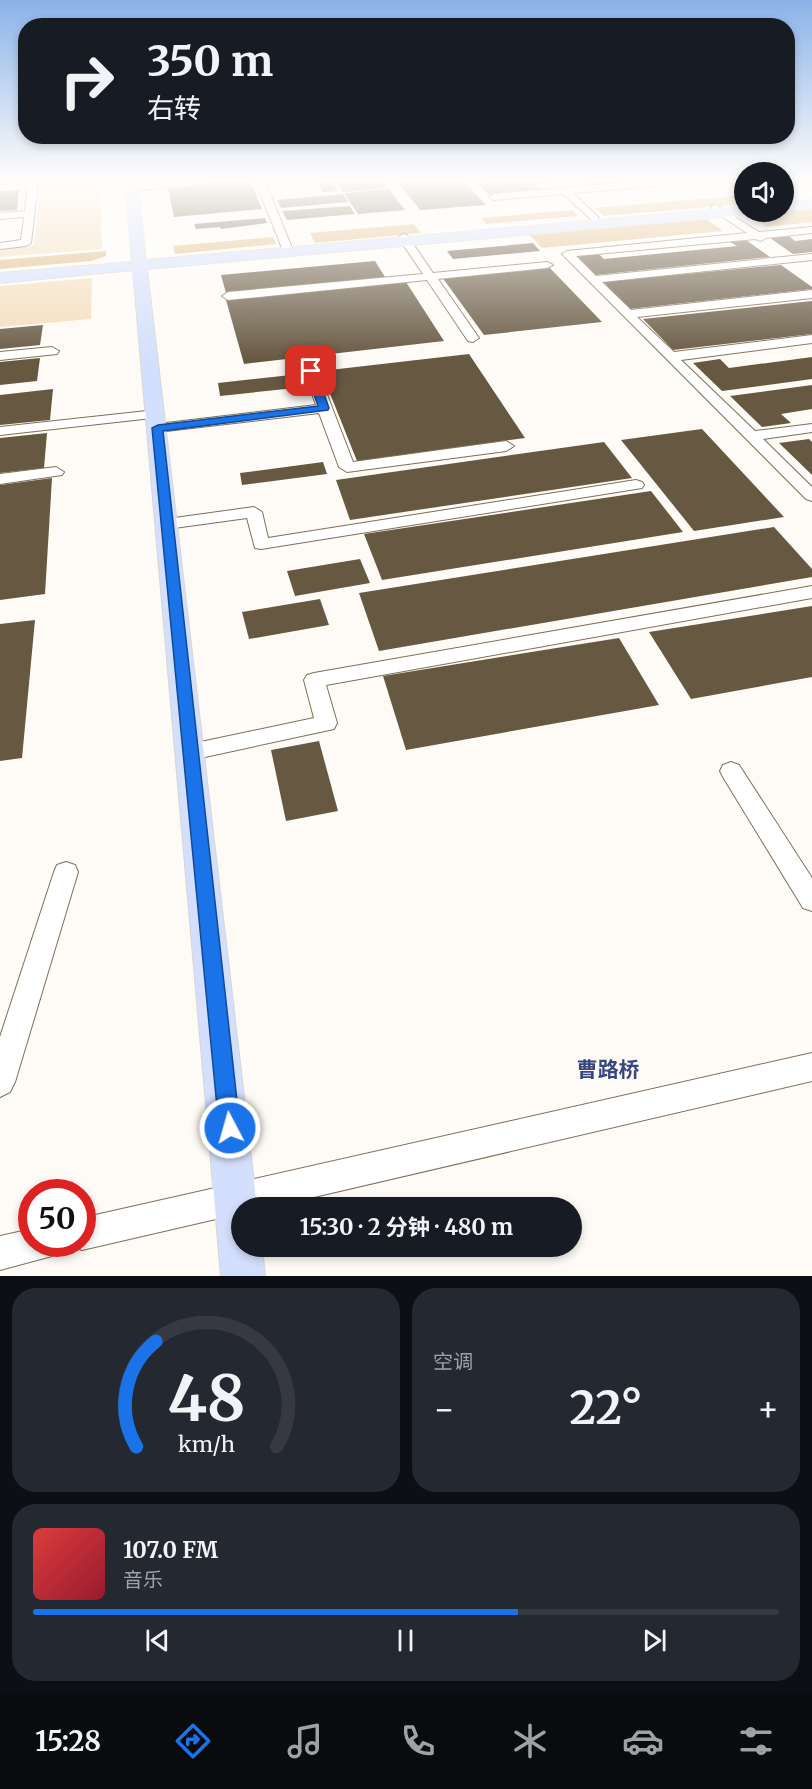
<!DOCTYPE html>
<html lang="zh">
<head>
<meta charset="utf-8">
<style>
  body { margin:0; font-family:Merriweather,"Noto Sans SC",serif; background:#242831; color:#f1f3f6; height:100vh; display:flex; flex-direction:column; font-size:22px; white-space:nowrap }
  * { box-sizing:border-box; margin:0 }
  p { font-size:20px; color:#9ea1a6 }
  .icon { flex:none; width:33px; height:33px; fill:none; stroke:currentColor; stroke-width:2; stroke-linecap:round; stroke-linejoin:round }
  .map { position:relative; height:1276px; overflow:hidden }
  .sheet { display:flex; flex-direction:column; gap:12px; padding:12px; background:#0d0f14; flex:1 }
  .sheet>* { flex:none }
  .guide { position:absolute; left:18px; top:18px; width:777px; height:126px; border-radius:24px; box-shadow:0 3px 9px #0003; background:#171b24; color:#f1f3f6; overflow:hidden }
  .tools { position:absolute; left:734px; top:162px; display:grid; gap:12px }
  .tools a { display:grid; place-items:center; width:60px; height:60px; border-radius:50%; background:#171b24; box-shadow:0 3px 9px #0003; font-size:30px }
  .speed { position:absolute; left:18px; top:1179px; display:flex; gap:12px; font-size:30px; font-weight:700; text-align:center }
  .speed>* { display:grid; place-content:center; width:78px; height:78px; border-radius:50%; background:#171b24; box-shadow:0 3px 9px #0003; line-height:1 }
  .speed .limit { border:9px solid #d22; background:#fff; color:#111 }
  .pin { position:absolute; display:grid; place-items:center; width:51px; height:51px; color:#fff; margin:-26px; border-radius:12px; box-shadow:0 3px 9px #0006 }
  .me { position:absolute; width:66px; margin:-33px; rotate:354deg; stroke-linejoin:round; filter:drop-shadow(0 0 4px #0008) }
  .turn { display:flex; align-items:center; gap:21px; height:126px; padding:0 30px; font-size:27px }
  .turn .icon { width:78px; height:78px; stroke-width:2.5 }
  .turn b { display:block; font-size:42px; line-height:51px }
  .big { font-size:45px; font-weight:700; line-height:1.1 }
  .sheet .widget { flex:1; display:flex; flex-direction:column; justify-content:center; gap:9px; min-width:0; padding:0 21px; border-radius:24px; background:#242831 }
  .sheet .dial { align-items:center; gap:0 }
  .dial svg { height:156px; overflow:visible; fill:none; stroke:#363941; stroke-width:7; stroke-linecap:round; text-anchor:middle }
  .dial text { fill:#f1f3f6; stroke:none }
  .song { display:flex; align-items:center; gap:18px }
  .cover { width:72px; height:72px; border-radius:9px; background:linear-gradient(135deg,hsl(0 70% 55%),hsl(350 70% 35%)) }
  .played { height:6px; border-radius:3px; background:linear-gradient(90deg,#1a73e8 65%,#363941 65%) }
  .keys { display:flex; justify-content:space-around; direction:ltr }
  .heat { display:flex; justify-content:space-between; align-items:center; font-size:33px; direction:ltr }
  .sheet .tiles { flex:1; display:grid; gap:12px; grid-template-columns:1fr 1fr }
  .widget:last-child { grid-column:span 2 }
  .trip { position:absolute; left:231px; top:1197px; width:351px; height:60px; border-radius:30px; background:#171b24; box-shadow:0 3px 9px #0003; font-weight:700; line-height:60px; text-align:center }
  .tab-bar { display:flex; height:96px; justify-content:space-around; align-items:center; background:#090b0e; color:#9ea1a6 }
  .tab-bar .icon { width:42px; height:42px }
  .tab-bar .selected { color:#1a73e8 }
  .tab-bar b { font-size:27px; color:#f1f3f6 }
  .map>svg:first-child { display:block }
  .green { fill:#f4ddbb }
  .forest { fill:#deb980 }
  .building { fill:#675842 }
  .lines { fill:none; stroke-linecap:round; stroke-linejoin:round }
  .minor-casing { stroke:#7e6f58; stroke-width:2 }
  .major-casing { stroke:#d8d6d4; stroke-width:2 }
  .minor { fill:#fff; fill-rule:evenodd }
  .major { fill:#d4dffd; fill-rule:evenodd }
  .route { fill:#1a73e8; stroke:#114b97; stroke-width:1.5 }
  .labels { text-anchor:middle; stroke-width:6; stroke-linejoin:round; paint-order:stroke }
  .near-quarter-label { font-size:21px; font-weight:bold; fill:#374782; stroke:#fefbf6 }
</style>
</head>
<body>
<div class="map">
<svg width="812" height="1276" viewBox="0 0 812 1276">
  <rect width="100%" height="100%" fill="#fefbf6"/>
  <!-- green -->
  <g class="green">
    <polygon points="41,181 100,181 102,249 0,257 0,248 34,245"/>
    <polygon points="92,278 91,319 0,327 0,286"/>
  </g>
  <!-- forest -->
  <g class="forest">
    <polygon points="744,195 744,204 604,216 594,208"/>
    <polygon points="812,209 812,222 767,227 749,215"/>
    <polygon points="572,210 578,216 486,224 481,218"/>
    <polygon points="707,219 723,231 542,248 530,235"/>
    <polygon points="414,224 421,233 315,243 310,233"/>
    <polygon points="273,237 276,244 175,254 173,246"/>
    <polygon points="106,251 106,256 91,261 0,269 0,260"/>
  </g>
  <!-- building -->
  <g class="building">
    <polygon points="234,181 250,181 262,209 174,217 168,187"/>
    <polygon points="316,181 332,181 338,191 323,192"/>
    <polygon points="347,181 382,181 387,188 343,192 337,182"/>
    <polygon points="397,181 463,181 486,205 420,210"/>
    <polygon points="512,181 552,181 553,183 534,184 541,191 489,195 478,184"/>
    <polygon points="586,181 632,181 632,183 593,186"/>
    <polygon points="19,189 17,210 0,211 0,191"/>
    <polygon points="389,189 405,210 358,214 344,193"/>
    <polygon points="343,194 348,202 281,208 277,200"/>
    <polygon points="350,206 355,214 287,220 282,211"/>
    <polygon points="265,218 267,223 221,229 220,227 196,229 194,224"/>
    <polygon points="789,236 795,241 812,239 812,252 793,254 770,238"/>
    <polygon points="746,240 770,257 595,275 576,256 599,254 604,259 737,246 730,242"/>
    <polygon points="533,243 540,251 453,259 447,251"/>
    <polygon points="375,261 385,277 226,293 221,275"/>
    <polygon points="781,265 812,287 812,289 629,309 603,282"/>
    <polygon points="548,266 602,322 484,335 442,277"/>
    <polygon points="406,282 444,341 244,364 226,300"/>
    <polygon points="812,301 812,334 673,350 643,319"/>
    <polygon points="43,325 40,345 0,349 0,329"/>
    <polygon points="469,354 525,438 357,461 321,371"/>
    <polygon points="812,357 812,379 722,391 693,363 720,359 729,368"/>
    <polygon points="40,358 37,381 0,385 0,362"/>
    <polygon points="291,375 295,388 220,396 218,383"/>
    <polygon points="812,385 812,409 781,414 791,423 762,427 730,396"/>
    <polygon points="53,389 50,420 0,425 0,395"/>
    <polygon points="702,429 784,517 694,531 621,440"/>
    <polygon points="47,433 44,468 0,473 0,438"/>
    <polygon points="809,439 812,442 812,475 779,443"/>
    <polygon points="604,442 632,478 350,520 336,480"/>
    <polygon points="323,462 327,474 242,485 240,473"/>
    <polygon points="52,478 45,594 0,600 0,485"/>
    <polygon points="651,491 683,532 382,580 364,534"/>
    <polygon points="774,527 812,569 812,577 379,651 359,593"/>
    <polygon points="360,559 370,583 295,596 287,571"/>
    <polygon points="320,599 329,625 249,639 242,612"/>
    <polygon points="812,606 812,677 691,699 649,632"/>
    <polygon points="35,620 22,758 0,761 0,624"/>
    <polygon points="619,638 659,705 406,750 383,676"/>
    <polygon points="319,741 338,811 286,821 271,750"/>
  </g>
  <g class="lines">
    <defs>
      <g id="minor">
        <polygon points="28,181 38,181 31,243 26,246 0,249 0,243 21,240 24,217 0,219 0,213 25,211 27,189 0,191 0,185 28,183"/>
        <polygon points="174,181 210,181 205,184 132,191 127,188 132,185"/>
        <polygon points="255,181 265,181 292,248 291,250 287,251 282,248"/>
        <polygon points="491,181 477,185 472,182 473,181"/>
        <polygon points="645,181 685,181 680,184 573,193 598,217 598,221 594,222 563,194 494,200 489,197 494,194"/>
        <polygon points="716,205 759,232 812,227 812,233 766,238 761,241 755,239 576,256 596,276 812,254 812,260 602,282 631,310 812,290 812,298 637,317 674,352 812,335 812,343 681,360 755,431 812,424 812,432 763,439 812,487 812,501 806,499 562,254 567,251 747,233 712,210 712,206"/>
        <polygon points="403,234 407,235 433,273 547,262 553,265 547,268 438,279 479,338 473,342 468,341 427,280 228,300 222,296 228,292 423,274 398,237"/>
        <polygon points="52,347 59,351 57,354 0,360 0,352"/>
        <polygon points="311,367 318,371 353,462 506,441 514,446 506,451 347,472 339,467 319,413 158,432 151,428 158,424 316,405 304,371"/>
        <polygon points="156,410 163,414 161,417 0,435 0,427"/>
        <polygon points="56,467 64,472 62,475 0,484 0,474"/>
        <polygon points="636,480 642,482 644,485 642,488 261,549 255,548 247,518 167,529 161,528 159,524 161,520 167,519 254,507 262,512 268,538"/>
        <polygon points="812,586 812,598 326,685 337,723 334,729 191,760 183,758 180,752 183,746 191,744 314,718 304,680 307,675 314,673"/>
        <polygon points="731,762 739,765 812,878 812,911 803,908 723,777 720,771 723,765"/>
        <polygon points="66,862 75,865 78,872 15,1082 10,1092 0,1097 0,1037 54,872 57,865"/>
        <polygon points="812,1053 812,1081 267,1208 242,1208 242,1213 82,1250 70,1244 82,1244 82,1218"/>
        <polygon points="32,1229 32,1244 56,1244 52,1256 0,1270 0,1236"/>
      </g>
      <g id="major">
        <polygon points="125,181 137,181 146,260 744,207 744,212 750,212 744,215 147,269 257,1208 242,1208 242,1246 262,1246 265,1276 221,1276 133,270 0,283 0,273 132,262"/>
        <polygon points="812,200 812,208 783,211 783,203"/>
      </g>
    </defs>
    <!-- minor casing -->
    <use href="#minor" class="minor-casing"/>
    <!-- major casing -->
    <use href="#major" class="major-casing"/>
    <!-- minor -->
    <use href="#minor" class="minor"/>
    <!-- major -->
    <use href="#major" class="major"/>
  </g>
  <!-- sky -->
  <linearGradient id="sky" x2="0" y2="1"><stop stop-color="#8ab2e8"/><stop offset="0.5" stop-color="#fffdfb"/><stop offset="1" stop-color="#fffdfb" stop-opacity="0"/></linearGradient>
  <rect width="812" height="360" fill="url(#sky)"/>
  <!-- route -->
  <polygon class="route" points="311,368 316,371 329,408 328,410 163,431 240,1128 237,1136 230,1139 222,1136 219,1128 152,428 158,425 318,406 306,371"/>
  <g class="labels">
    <!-- near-quarter labels -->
    <g class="near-quarter-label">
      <text x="608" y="1077">曹路桥</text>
    </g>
  </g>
</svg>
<div class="tools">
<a><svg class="icon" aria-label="sound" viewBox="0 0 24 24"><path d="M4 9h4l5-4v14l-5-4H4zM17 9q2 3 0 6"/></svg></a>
</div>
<div class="speed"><div class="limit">50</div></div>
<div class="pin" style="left:311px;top:371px;background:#d93025"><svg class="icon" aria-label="arrive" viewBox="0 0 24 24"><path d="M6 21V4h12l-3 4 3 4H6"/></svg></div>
<svg class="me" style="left:230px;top:1128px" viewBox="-20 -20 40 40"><circle r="17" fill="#1a73e8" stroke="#fff" stroke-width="3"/><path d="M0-11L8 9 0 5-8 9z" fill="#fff"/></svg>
<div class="trip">15:30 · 2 分钟 · 480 m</div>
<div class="guide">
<div class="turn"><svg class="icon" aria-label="right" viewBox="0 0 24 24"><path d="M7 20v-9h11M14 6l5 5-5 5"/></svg><div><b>350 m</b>右转</div></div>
</div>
</div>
<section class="sheet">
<div class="tiles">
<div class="widget dial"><svg viewBox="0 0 100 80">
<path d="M14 69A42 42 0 1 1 86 69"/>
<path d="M14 69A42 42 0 0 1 24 15" stroke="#1a73e8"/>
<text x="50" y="56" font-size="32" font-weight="700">48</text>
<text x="50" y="72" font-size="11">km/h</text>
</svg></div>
<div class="widget"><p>空调</p>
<div class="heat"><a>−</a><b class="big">22°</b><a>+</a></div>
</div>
<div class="widget">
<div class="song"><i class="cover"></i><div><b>107.0 FM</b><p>音乐</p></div></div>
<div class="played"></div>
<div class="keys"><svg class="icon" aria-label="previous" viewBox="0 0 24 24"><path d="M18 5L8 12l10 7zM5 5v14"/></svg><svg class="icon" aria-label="pause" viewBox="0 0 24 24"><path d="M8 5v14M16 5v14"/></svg><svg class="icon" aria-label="next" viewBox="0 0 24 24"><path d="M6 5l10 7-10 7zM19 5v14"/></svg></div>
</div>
</div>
</section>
<nav class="tab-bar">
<b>15:28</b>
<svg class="icon selected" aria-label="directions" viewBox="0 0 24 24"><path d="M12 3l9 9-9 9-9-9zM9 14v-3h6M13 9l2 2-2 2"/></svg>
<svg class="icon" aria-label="music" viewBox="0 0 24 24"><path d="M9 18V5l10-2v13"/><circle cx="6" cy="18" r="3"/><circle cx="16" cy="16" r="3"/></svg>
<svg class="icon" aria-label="phone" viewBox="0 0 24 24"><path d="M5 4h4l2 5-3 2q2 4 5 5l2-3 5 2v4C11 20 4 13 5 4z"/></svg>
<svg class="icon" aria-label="climate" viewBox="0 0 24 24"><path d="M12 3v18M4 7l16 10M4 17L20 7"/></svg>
<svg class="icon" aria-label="car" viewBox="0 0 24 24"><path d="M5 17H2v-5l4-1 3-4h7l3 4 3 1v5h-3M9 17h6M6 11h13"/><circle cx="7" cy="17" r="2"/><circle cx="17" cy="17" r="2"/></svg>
<svg class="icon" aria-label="filters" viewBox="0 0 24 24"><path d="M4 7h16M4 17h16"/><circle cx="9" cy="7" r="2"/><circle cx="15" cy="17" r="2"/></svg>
</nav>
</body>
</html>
